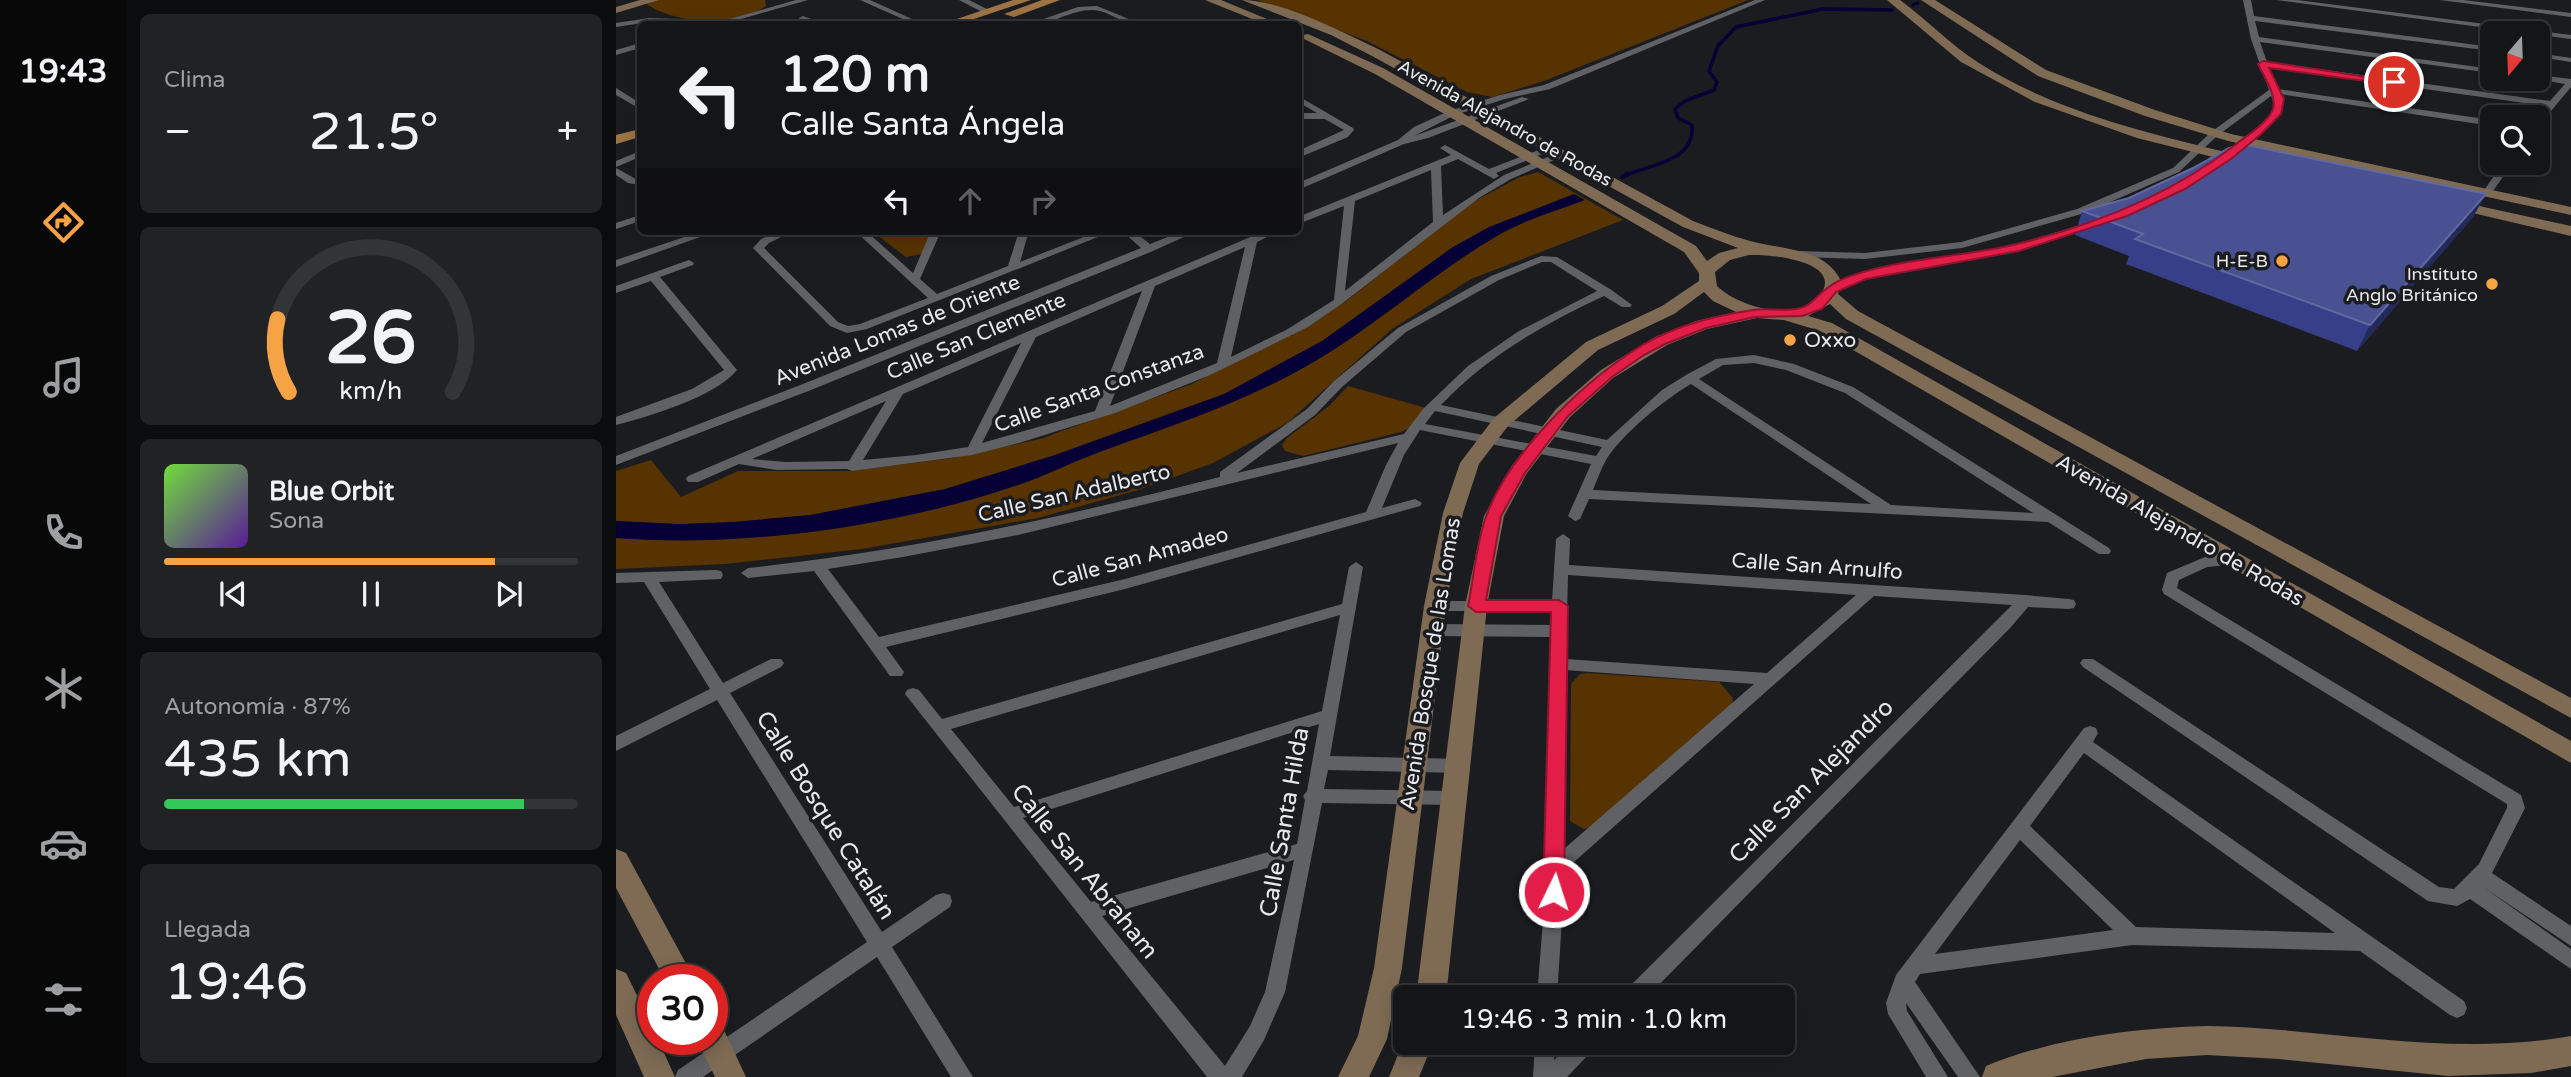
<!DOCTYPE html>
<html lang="es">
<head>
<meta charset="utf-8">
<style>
  body { margin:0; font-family:"Varela Round",sans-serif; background:#212224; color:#f1f3f6; height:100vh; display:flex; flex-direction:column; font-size:26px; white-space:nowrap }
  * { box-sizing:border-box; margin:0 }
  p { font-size:23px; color:#9d9fa1 }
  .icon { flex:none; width:38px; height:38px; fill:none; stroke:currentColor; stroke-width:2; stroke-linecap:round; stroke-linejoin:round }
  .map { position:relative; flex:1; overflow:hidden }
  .sheet { display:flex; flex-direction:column; gap:14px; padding:14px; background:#0b0c0d; width:490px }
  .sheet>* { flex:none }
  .hud { position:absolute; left:21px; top:21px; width:665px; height:214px; border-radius:10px; box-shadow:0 4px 18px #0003,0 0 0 2px #333436; background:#141517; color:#f1f3f6; overflow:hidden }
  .needle { width:46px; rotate:199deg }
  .buttons { position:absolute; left:1864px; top:21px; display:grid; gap:14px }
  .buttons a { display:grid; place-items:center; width:70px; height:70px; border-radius:10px; background:#141517; box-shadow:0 4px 18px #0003,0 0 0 2px #333436; font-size:35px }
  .speed { position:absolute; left:21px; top:964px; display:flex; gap:14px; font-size:35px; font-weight:700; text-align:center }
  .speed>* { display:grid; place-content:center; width:91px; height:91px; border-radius:50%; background:#141517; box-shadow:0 4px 18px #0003,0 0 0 2px #333436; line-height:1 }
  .speed .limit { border:10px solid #d22; background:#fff; color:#111 }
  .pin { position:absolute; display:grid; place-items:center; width:60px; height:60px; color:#fff; margin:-30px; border:4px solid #fff; border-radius:50%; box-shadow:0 2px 7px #0007 }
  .me { position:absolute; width:77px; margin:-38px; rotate:4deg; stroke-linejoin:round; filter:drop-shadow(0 0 5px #0008) }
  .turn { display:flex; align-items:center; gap:24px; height:147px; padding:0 28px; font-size:32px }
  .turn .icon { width:91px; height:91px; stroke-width:2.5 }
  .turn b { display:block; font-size:49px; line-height:60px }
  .lanes { display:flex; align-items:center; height:66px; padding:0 28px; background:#0003; justify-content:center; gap:35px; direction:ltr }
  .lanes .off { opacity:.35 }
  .big { font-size:52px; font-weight:600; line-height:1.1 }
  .sheet .card { flex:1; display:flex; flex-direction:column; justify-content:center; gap:10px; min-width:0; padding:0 24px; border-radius:10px; background:#212224 }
  .sheet .dial { align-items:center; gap:0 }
  .dial svg { height:182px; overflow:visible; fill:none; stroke:#333436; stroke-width:7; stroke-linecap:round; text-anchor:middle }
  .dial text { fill:#f1f3f6; stroke:none }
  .song { display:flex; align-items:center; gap:21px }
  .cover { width:84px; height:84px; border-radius:10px; background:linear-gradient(135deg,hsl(100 70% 55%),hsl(270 70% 35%)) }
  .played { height:7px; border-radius:4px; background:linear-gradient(90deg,#f5a345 80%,#333436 80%) }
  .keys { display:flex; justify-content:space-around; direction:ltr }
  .heat { display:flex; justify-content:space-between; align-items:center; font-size:38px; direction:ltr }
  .charge { height:10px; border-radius:5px; background:linear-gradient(90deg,#34c759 87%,#333436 0) }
  .trip { position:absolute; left:777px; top:985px; width:402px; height:70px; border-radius:10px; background:#141517; box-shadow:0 4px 18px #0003,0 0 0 2px #333436; font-weight:600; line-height:70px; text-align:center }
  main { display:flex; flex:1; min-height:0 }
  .tabs { display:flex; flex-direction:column; width:126px; justify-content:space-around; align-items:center; background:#080809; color:#9d9fa1 }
  .tabs .icon { width:49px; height:49px }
  .tabs .active { color:#f5a345 }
  .tabs b { font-size:32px; color:#f1f3f6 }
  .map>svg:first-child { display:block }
  .green { fill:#583302 }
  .water { fill:#050035 }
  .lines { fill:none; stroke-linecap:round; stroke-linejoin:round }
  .stream-far1 { stroke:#050035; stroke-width:3.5 }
  .stream { stroke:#050035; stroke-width:4.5 }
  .street { fill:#606165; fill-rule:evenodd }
  .secondary { fill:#7f6b54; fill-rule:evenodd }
  .primary { fill:#9e7444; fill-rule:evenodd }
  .wall { fill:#363f87 }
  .shaded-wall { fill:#232959 }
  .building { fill:#495192; stroke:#6269a0; stroke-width:2 }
  .route { fill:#e11d48; stroke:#92132f; stroke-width:2 }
  .poi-dot { fill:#f5a345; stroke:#1b1c1f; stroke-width:2.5 }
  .labels { text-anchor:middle; stroke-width:7; stroke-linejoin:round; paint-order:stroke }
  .far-street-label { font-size:18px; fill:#e9e9ec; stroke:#1b1c1f }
  .far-poi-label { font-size:18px; fill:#e9e9ec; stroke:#1b1c1f; text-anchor:end }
  .street-label { font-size:21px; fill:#e9e9ec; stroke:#1b1c1f }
  .poi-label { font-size:21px; fill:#e9e9ec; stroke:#1b1c1f; text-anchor:start }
  .near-street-label { font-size:24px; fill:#e9e9ec; stroke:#1b1c1f }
</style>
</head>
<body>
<main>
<nav class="tabs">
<b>19:43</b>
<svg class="icon active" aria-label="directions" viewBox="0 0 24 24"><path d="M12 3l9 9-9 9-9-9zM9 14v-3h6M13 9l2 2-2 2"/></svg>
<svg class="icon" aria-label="music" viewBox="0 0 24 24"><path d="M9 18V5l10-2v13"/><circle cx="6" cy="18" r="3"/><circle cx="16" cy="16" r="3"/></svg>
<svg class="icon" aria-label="phone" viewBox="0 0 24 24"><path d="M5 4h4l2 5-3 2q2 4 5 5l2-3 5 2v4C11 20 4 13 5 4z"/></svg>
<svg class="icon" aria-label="climate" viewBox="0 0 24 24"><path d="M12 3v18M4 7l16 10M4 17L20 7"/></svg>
<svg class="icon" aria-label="car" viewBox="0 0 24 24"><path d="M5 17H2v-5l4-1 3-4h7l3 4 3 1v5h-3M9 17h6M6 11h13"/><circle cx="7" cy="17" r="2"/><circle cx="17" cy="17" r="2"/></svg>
<svg class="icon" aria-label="filters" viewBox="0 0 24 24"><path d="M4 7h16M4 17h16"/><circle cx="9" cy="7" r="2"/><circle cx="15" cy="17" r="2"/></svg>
</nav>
<section class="sheet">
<div class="card"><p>Clima</p>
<div class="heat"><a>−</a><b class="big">21.5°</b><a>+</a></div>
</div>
<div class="card dial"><svg viewBox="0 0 100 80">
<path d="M14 69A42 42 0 1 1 86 69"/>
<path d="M14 69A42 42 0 0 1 9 37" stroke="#f5a345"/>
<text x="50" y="56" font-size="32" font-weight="700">26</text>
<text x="50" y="72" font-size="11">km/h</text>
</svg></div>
<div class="card">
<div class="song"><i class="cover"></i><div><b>Blue Orbit</b><p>Sona</p></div></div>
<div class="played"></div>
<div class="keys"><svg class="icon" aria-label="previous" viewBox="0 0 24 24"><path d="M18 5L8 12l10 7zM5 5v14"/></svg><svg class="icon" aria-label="pause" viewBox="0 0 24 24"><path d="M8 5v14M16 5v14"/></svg><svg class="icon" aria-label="next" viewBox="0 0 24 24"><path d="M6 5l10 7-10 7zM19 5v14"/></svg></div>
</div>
<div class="card"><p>Autonomía · 87%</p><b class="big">435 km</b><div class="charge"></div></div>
<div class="card"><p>Llegada</p><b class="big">19:46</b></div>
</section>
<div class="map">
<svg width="1955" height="1077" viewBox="0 0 1955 1077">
  <rect width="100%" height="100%" fill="#1b1c1f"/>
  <!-- green -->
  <g class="green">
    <path d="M42 0H149L150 6C120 29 58 24 29 3Z"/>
    <polygon points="641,0 1132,0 928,81 876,97 851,92 751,41"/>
    <polygon points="922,172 1007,220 855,279 776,329 671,423 597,463 519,491 422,518 246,549 109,564 0,569 0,471 35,460 65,497 122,471 234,471 336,458 424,439 576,384 694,324 734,298 855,203 904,177"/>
    <polygon points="256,231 316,231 306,254 290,257"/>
    <polygon points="732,386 810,408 793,428 785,432 687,456 669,451 666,445 671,438 713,406"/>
    <polygon points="972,673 1103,682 1117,698 1116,704 979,826 968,829 954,821 955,684 964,674"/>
  </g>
  <!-- water -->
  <path class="water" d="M958 194 969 200C940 211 908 220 881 236 814 275 757 329 689 367 625 403 558 425 489 450 458 461 428 477 396 487 278 527 124 548 0 538V521L65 524 116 522 194 515 329 489 439 455 608 394 706 341 837 247 873 227Z"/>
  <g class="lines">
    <!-- stream-far1 -->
    <g class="stream-far1">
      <polyline points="1297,5 1302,3"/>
      <path d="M1008 176C1035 164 1079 162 1076 125L1062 118 1059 109 1069 101 1098 90 1101 82 1093 71 1102 46 1120 27 1207 9 1276 10"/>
    </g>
    <!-- stream -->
    <polyline class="stream" points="1006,177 1012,174"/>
    <!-- street -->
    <g class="street">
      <polygon points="180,0 192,0 107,24 96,24"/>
      <polygon points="244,0 254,0 307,24 298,24"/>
      <polygon points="343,0 353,0 377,12 370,14"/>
      <polygon points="1139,0 1149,0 934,89 889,99 839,115 798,136 906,97 913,99 812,138 788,144 682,190 682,183 782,140 798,127 833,111 884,95 928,85"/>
      <polygon points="1627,0 1635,0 1638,16 1876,47 1876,51 1639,21 1643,37 1876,69 1876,73 1644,42 1651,62 1934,101 1949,84 1919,79 1922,79 1922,75 1955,79 1955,87 1925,123 1922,124 1920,117 1930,106 1653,67 1661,89 1876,120 1876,126 1663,94 1667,110 1644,135 1622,152 1614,150 1638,131 1660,108 1655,96 1601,136 1563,172 1469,213 1346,248 1249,259 1181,257 1176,254 1181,251 1249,253 1345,242 1461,209 1557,168 1595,132 1653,90 1635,39"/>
      <polygon points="1660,0 1681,0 1955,35 1955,39"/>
      <polygon points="1824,0 1847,0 1955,13 1955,17"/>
      <path d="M481 6 525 24C508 26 494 11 478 10 455 9 435 26 413 24L462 7Z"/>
      <polygon points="187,16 204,22 205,24 196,24 184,20 183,18"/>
      <polygon points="33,18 65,19 91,24 33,22 0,27 0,23"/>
      <polygon points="21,44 24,44 24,48 0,55 0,50"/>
      <polygon points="1922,53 1955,58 1955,62 1922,57"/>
      <polygon points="0,88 24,103 24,109 0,95"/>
      <polygon points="682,96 737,128 738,130 732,137 682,158 682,151 728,130 709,119 682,119 682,113 701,113 682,102"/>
      <path d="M829 145 873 169 933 146 941 148 880 173 883 176 878 179 842 159 825 166 827 215 888 175 944 152 952 154 895 179 863 198 728 302 692 327 592 376 499 413 403 443 356 455 236 471 231 469 161 470 123 464 82 482H72L70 479 72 476 632 238 649 231H663L641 242 615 357 670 330 718 300 728 206 682 224V217L835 155 824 148ZM815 170 817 222 729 291 739 201ZM629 247 601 363 494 406 539 286ZM526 291 479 411 366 443 420 337ZM405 343 352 447 300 455 247 460 287 394ZM270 401 233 461 170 462 136 459Z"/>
      <polygon points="24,151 24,157 0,167 0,161"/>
      <polygon points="1887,163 1897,163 1874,195 1868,195 1866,193"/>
      <polygon points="0,168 18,178 24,179 24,185 12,183 0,175"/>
      <polygon points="24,215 24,221 0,229 0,223"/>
      <polygon points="1478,221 1483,224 1482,226 1403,250 1250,279 1216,293 1211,290 1243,274 1401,244"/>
      <polygon points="86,231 101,231 0,267 0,260"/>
      <polygon points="163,231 177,231 153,243 148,248 222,322 232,326 244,324 312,298 239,231 250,231 297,273 315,231 325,231 304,279 321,294 392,266 403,231 413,231 404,262 483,231 497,231 251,329 231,333 214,326 137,248 145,239"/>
      <polygon points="506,231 517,231 534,244 567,231 581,231 537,251 195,390 0,465 0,456 187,384 525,248"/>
      <path d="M925 256 941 257 994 289 1016 305 1014 307H1006L988 296C928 324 871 356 825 405L991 440 1046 390 1070 375 1100 359 1138 355 1178 364 1237 387 1493 548 1495 551 1493 554H1483L1432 522 973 499 964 519 959 521 952 516 975 464 804 430 788 455 766 508 799 499 806 503 804 506 509 589 270 647 288 672 286 676H274L198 571 132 578 125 573 132 568C292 551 448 517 604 477V472L691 409 718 381 782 328 875 276ZM926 262H935L981 291 903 331 852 366 807 409 788 434 621 473 699 415 726 387 790 332 883 280ZM1138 363 1170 370 1229 393 1417 513 1275 505 1083 379 1107 365ZM1075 384 1255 504 977 490C981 480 985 469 990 460 1005 435 1049 399 1075 384ZM819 411 986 447 980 456 809 424ZM782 443 770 465 750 512 509 579 263 637 212 569 287 557 402 535Z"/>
      <path d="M73 260 78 263 77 265 44 277 121 370C99 397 34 416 0 425V417L76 389 108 370 35 281 0 293V286Z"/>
      <path d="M947 534 954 539 953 565 1409 595 1453 599 1458 600 1460 604 1458 608 1453 609 1412 607 1395 627 1030 998H1006L1009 991 1396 605 1258 596 949 870 941 998H921L931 867 934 637 816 636 811 634 808 630 811 626 816 624 935 625 936 611H819L814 610 812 606 814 602 819 601H936L940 539ZM952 575 1240 595 1151 673 950 659ZM949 670 1138 684 949 848Z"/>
      <polygon points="1617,555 1624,560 1622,564 1591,567 1563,580 1561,588 1905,795 1909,808 1876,873 1955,926 1955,946 1867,887 1955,949 1955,969 1854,899 1841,906 1812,901 1467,667 1464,663 1467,659 1477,659 1823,887 1838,889 1863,864 1891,808 1891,804 1548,594 1546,590 1551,573 1589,557"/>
      <path d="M740 562 747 567 714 756 844 759 850 761 852 766 850 771 844 773 712 770 708 789 839 791 845 793 848 798 845 803 839 805 706 803 669 992 648 1040 626 1077H591L289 694 291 690 297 688 303 690 326 719 726 604 733 567ZM724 615 706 711 398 807 335 729ZM703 724 691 791 687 796 689 800 681 844 475 902 407 818ZM678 860 649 992 634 1026 609 1066 486 916Z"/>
      <polygon points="100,570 105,571 107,575 105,579 43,582 107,683 155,659 165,659 168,663 165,667 114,693 266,932 320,895 327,893 334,895 336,901 334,907 276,947 357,1077 335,1077 261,957 87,1077 59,1077 62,1070 251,942 101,700 0,751 0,736 94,689 28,582 0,583 0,573"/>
      <path d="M1474 726 1480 728 1482 733 1477 742 1848 1001 1851 1008 1848 1015 1841 1018 1834 1015 1744 951 1516 945 1304 974 1299 982 1364 1077H1342L1290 1003 1291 1011 1332 1077H1310L1272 1014 1270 1003 1280 975 1468 728ZM1468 753 1719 933 1520 927 1414 826ZM1404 840 1497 930 1319 954Z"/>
      <polygon points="919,1043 939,1043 938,1060 956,1043 980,1043 977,1050 951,1077 917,1077"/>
    </g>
    <!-- secondary -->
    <g class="secondary">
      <polygon points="24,0 43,0 0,13 0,7"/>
      <polygon points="589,0 605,0 651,19 641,21"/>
      <path d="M626 0C665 0 728 33 764 50L1077 221C1096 228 1115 236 1134 241 1166 250 1209 247 1225 281L1222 294 1242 311 1955 698V718L1230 319 1214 304 1192 316 1216 323 1955 741V763L1204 331 1168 320 1141 318 1091 329 1051 345 997 378 954 417 911 473 888 516 871 606 830 998H800L849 606 868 516 895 467 940 409 985 370 1039 337 1080 321 1120 312 1097 301 1088 292 1058 314 982 350 892 426 863 464 847 513 830 606 786 968 771 1039 753 1077H722L742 1036 758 968 808 606 827 513 844 463 878 418 970 342 1046 306 1083 281V273L1068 252 759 74 682 36 692 34 767 68 1080 246 1091 261 1103 253 1122 248 1067 227 756 56 715 35ZM1133 255C1151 254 1227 260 1205 294 1184 325 1122 307 1101 286L1099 272 1114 260Z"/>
      <path d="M1271 0H1284C1311 20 1335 45 1363 63 1445 115 1541 135 1634 158L1636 161 1629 165 1521 138 1419 102 1345 62Z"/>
      <polygon points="1305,0 1319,0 1430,70 1539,110 1615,134 1955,207 1955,215 1612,141 1529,116 1422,76"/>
      <polygon points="1836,200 1955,226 1955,236 1831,207 1829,204 1831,201"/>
      <polygon points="0,849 10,853 79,980 49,980 0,888"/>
      <polygon points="0,969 10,973 37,1028 37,1040 42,1040 59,1077 28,1077 0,1015"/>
      <polygon points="96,1024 107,1028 130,1077 99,1077 81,1040 96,1040"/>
      <path d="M1591 1026C1713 1028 1833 1058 1955 1036V1066L1915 1073 1832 1076 1663 1059 1591 1055 1530 1059 1436 1077H1366L1370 1066C1438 1038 1518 1028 1591 1026Z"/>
      <polygon points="789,1037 789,1043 817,1043 803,1077 773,1077"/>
    </g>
    <!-- primary -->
    <g class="primary">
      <polygon points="397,0 415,0 343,24 326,24"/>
      <polygon points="426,0 444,0 398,17 388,14"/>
      <polygon points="24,129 24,137 0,144 0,135"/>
    </g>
  </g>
  <!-- wall -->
  <polygon class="wall" points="1577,168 1870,194 1857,217 1741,351 1510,264 1513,256 1459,235 1466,211 1513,198"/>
  <!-- shaded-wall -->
  <polygon class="shaded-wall" points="1870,194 1857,217 1741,351 1754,325"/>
  <!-- building -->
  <polygon class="building" points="1630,145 1870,194 1754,325 1519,239 1527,234 1466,211 1513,198 1577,168 1613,148"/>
  <!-- route -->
  <path class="route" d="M1647 61 1783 82 1778 85 1653 68 1668 99 1665 114 1644 135 1615 159 1569 189 1511 216 1403 251 1250 279 1220 292 1206 309 1186 316 1139 317 1090 328 1049 344 1028 355 996 377 952 416 909 473 885 516 870 600H943L952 606 948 892 945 899 938 902 930 899 927 892 935 612H860L852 606C858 577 860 544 870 517 891 456 963 386 1017 351 1051 328 1096 316 1137 310 1151 308 1166 311 1180 309 1195 307 1199 297 1210 289 1218 282 1233 276 1244 273 1291 258 1352 256 1401 244 1478 225 1556 194 1619 145 1630 136 1652 123 1657 109 1661 95 1648 77 1642 64Z"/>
  <!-- markers -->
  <g class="poi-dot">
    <circle cx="1666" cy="261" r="7"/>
    <circle cx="1876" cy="284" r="7"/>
    <circle cx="1174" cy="340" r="7"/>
  </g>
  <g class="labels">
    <!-- far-street labels -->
    <g class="far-street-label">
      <text transform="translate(889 123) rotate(29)" y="6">Avenida Alejandro de Rodas</text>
    </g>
    <!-- far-poi labels -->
    <g class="far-poi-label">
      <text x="1652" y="267">H-E-B</text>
      <text x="1862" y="280">Instituto<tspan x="1862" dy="21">Anglo Británico</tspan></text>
    </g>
    <!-- street labels -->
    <g class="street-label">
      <text transform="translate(281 330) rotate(-22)" y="7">Avenida Lomas de Oriente</text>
      <text transform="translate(360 336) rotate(-23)" y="7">Calle San Clemente</text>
      <text transform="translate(483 388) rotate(-20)" y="7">Calle Santa Constanza</text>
      <text transform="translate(458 493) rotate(-13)" y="7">Calle San Adalberto</text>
      <text transform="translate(1564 530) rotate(30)" y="7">Avenida Alejandro de Rodas</text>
      <text transform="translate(524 557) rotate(-15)" y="7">Calle San Amadeo</text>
      <text transform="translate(1201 566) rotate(4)" y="7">Calle San Arnulfo</text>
      <text transform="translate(814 664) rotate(-81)" y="7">Avenida Bosque de las Lomas</text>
    </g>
    <!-- poi labels -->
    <g class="poi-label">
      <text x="1188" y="347">Oxxo</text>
    </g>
    <!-- near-street labels -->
    <g class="near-street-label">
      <text transform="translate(1195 781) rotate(-45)" y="8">Calle San Alejandro</text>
      <text transform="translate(210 815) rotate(58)" y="8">Calle Bosque Catalán</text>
      <text transform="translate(668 822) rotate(-80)" y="8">Calle Santa Hilda</text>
      <text transform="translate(469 871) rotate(51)" y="8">Calle San Abraham</text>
    </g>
  </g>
</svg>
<div class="buttons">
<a><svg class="needle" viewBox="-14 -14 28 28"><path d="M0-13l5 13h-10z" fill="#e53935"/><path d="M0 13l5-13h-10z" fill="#9d9fa1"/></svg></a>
<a><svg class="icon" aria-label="search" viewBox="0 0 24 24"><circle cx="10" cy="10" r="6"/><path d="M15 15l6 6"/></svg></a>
</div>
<div class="speed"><div class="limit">30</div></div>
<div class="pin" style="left:1778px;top:82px;background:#d93025"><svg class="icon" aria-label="arrive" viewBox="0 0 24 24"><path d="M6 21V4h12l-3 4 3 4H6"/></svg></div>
<svg class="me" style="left:938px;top:892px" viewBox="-20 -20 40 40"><circle r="17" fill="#e11d48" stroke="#fff" stroke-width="3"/><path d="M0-11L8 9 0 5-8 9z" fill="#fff"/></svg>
<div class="trip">19:46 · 3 min · 1.0 km</div>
<div class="hud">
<div class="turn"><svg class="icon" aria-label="left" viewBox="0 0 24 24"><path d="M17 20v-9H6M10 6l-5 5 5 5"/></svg><div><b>120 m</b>Calle Santa Ángela</div></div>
<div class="lanes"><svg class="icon" aria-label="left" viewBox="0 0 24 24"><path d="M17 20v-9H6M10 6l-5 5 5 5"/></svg><svg class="icon off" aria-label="ahead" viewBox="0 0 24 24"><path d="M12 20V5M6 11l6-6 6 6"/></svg><svg class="icon off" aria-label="right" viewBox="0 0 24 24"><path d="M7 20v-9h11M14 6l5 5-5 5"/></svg></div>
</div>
</div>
</main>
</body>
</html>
